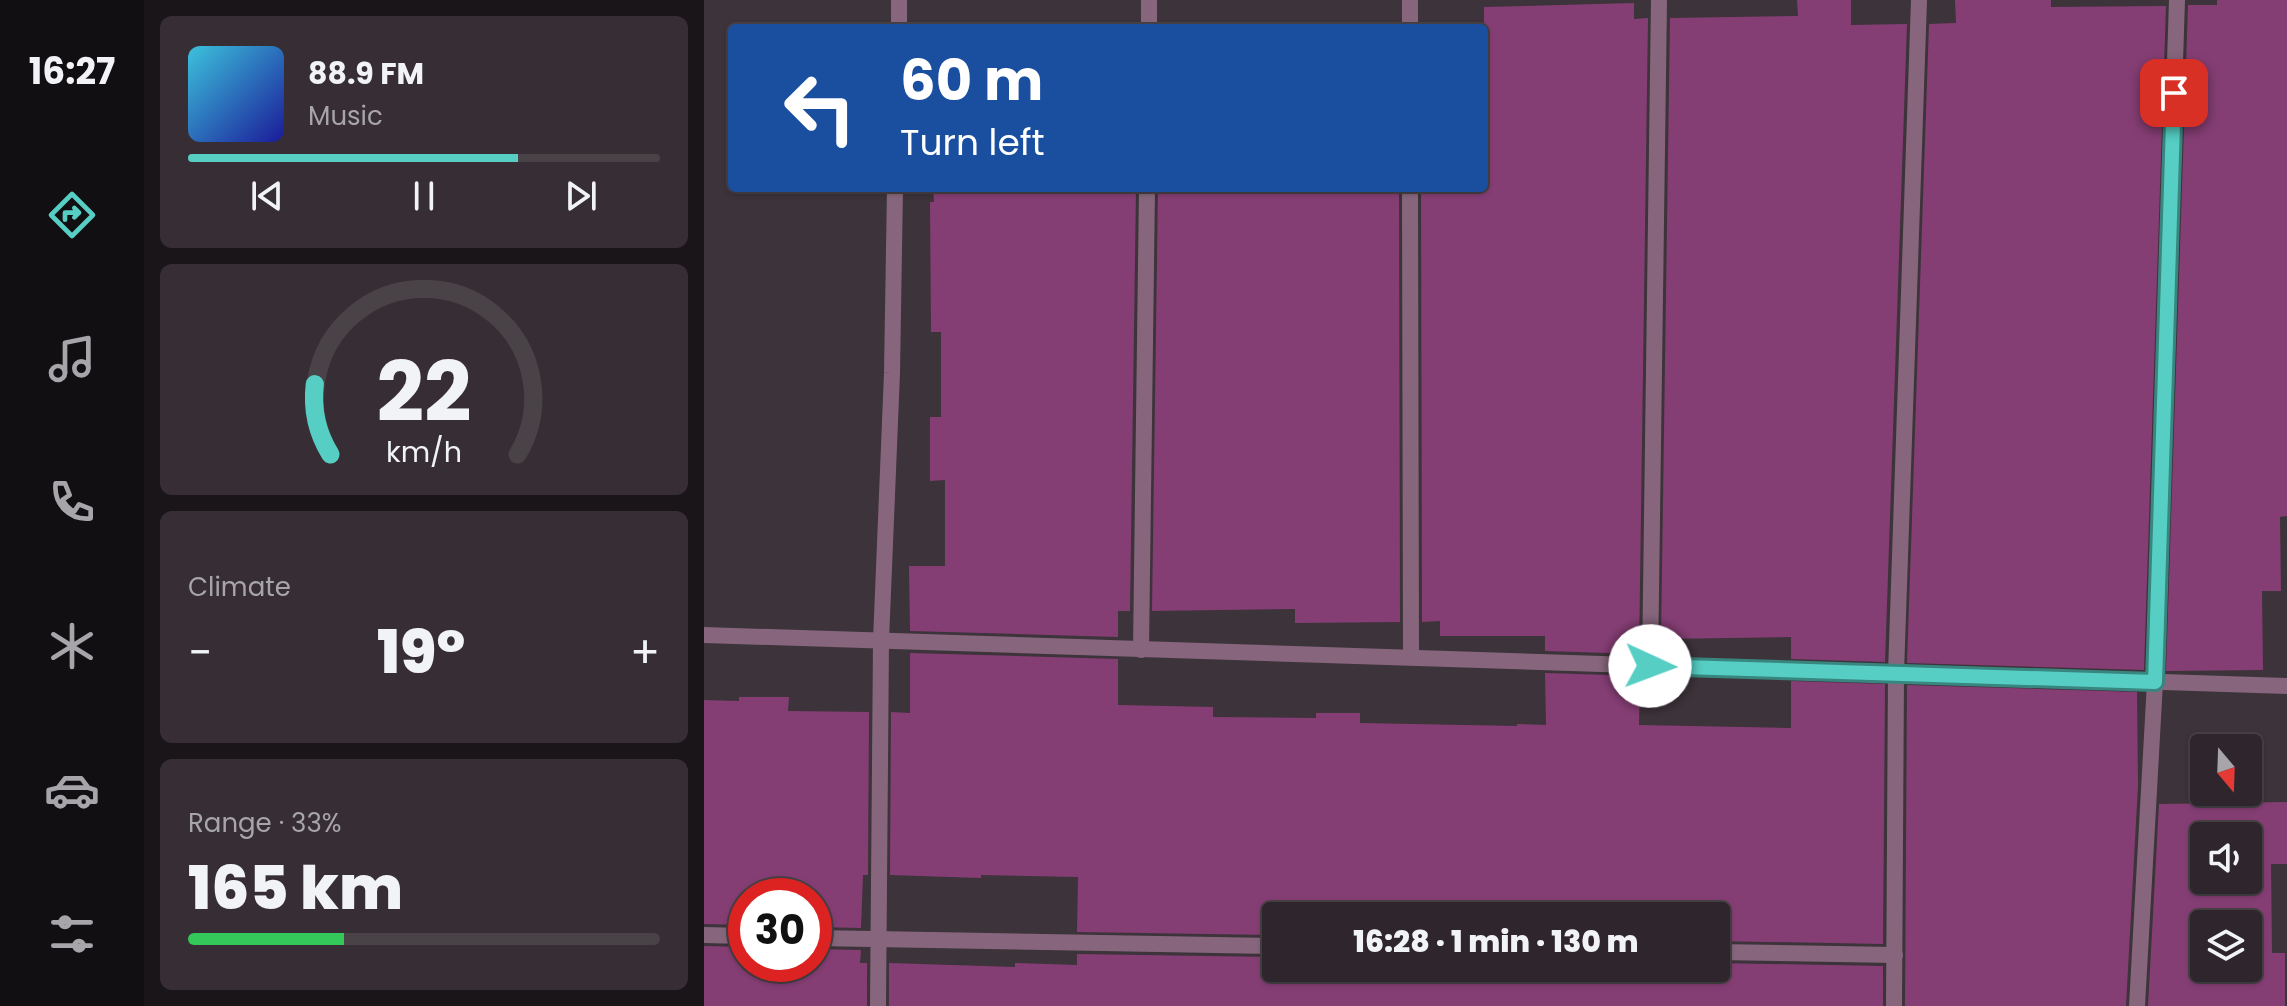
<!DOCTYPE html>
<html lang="en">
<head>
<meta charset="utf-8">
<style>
  body { margin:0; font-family:Poppins,sans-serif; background:#362e34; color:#f1f3f6; height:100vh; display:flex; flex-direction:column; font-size:30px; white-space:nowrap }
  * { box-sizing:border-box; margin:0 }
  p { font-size:26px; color:#a7a5a9 }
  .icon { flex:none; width:44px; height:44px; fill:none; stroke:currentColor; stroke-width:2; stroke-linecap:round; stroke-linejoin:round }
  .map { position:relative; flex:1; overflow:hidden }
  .details { display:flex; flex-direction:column; gap:16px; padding:16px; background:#191518; width:560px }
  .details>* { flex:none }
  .hud { position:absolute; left:24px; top:24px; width:760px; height:168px; border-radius:8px; box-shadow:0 2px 6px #0004,0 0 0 2px #494348; background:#1a4fa0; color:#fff; overflow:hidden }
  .needle { width:52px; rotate:161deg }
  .buttons { position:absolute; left:1486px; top:734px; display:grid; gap:16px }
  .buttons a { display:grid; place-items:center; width:72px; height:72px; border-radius:8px; background:#2e262c; box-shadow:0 2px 6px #0004,0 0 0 2px #494348; font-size:40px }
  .speed { position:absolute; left:24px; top:878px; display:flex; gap:16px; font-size:40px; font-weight:700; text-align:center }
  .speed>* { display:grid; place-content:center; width:104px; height:104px; border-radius:50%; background:#2e262c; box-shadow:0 2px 6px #0004,0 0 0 2px #494348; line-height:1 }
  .speed .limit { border:12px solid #d22; background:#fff; color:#111 }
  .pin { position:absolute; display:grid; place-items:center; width:68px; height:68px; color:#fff; margin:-34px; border-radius:16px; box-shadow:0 4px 12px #0006 }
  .me { position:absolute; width:88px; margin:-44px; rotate:92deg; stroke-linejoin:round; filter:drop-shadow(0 0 6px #0008) }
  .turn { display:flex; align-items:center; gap:28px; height:168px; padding:0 40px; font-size:36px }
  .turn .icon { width:104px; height:104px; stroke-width:2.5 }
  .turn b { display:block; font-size:56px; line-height:68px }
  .big { font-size:60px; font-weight:800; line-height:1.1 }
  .details .widget { flex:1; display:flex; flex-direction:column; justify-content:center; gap:12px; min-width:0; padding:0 28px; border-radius:12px; background:#362e34 }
  .details .dial { align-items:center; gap:0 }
  .dial svg { height:208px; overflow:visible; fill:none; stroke:#494348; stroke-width:7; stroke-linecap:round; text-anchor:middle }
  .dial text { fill:#f1f3f6; stroke:none }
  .song { display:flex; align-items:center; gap:24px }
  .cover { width:96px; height:96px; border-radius:12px; background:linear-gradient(135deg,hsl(190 70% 55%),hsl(240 70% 35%)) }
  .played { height:8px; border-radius:4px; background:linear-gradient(90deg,#56cec3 70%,#494348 70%) }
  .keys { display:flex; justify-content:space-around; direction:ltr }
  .heat { display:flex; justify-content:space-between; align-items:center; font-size:44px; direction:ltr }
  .charge { height:12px; border-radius:6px; background:linear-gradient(90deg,#34c759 33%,#494348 0) }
  .trip { position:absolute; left:558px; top:902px; width:468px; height:80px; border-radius:8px; background:#2e262c; box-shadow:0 2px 6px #0004,0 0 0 2px #494348; font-weight:800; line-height:80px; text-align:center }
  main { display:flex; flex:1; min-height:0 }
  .menu { display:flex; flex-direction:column; width:144px; justify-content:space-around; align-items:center; background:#120f12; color:#a7a5a9 }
  .menu .icon { width:56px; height:56px }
  .menu .selected { color:#56cec3 }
  .menu b { font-size:36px; color:#f1f3f6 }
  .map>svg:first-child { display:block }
  .building { fill:#853e74; fill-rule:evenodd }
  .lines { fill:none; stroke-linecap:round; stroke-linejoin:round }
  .minor { stroke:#87667d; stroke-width:16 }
  .route-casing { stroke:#38867f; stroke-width:20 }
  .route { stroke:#56cec3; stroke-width:14 }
</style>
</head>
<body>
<main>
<nav class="menu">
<b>16:27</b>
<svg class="icon selected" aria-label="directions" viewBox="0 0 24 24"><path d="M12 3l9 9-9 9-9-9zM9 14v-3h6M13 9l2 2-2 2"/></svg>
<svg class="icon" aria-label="music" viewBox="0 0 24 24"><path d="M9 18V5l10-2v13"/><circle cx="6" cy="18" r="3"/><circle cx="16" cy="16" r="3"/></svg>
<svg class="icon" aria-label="phone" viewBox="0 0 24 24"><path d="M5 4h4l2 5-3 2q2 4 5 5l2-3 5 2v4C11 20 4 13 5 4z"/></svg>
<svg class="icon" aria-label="climate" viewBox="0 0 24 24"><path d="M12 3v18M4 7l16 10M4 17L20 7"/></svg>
<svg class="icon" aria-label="car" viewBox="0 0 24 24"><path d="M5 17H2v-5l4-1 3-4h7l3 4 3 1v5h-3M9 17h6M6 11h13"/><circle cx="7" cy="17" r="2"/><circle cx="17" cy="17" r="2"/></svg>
<svg class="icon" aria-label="filters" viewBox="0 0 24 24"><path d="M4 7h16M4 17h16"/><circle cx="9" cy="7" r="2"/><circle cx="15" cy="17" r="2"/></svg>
</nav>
<section class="details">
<div class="widget">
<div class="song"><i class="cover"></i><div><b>88.9 FM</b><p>Music</p></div></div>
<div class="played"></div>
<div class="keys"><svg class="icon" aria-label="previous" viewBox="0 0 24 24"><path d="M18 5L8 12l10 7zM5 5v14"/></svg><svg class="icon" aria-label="pause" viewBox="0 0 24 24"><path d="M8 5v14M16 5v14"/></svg><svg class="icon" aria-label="next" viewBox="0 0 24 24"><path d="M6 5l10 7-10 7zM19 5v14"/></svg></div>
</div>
<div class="widget dial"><svg viewBox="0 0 100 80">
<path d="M14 69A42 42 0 1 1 86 69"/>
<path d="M14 69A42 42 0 0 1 8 42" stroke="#56cec3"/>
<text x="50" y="56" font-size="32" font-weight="700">22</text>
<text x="50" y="72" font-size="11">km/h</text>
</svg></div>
<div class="widget"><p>Climate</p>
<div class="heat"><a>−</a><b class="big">19°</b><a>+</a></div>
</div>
<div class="widget"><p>Range · 33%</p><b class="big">165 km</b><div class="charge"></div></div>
</section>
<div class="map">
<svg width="1583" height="1006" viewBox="0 0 1583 1006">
  <rect width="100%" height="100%" fill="#3d333a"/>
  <!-- building -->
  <g class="building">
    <polygon points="1093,0 1147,0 1147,25 1203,24 1181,662 1087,659 1087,637 957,639 966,18 1094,16"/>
    <polygon points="1251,0 1347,0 1347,7 1462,6 1440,670 1203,663 1225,24 1252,23"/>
    <polygon points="1513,0 1583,0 1583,516 1576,517 1577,591 1558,591 1559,670 1462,671 1484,5 1513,5"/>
    <polygon points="930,3 930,19 944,18 935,654 841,651 841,636 736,636 736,621 718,622 717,188 780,188 780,7"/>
    <polygon points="229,188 432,188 426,611 414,611 414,637 206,631 205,566 241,566 241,480 226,481 226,417 237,417 237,332 227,332 226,202 230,202"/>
    <polygon points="454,188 695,188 696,622 591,623 591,609 448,611"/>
    <polygon points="206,653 414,659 414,705 509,707 509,717 612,718 612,713 656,713 656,723 813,726 813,724 842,725 841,673 936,676 935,725 1087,728 1087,681 1181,684 1179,944 1012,941 1012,916 572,916 572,935 373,932 374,877 277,875 277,878 186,875 187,712 206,713"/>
    <polygon points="1203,685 1433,692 1434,785 1422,1006 1201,1006"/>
    <polygon points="35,697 85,697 84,711 165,712 164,875 159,875 157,928 110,927 110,896 42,896 42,925 0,924 0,700 35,701"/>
    <path d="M1583 802V864H1567L1568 953H1581V1006H1444L1455 804ZM1500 836H1544V880H1500ZM1500 924H1544V968H1500Z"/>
    <polygon points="0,946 42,947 42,964 110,964 110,949 157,950 156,963 163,963 163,1006 0,1006"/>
    <polygon points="373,954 572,957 572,968 1012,968 1012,963 1179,966 1179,1006 185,1006 185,963 311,967 311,963 373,965"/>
  </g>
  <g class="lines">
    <!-- minor -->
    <g class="minor">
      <polyline points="706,0 706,28"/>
      <polyline points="195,28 195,0"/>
      <polyline points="445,28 445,0"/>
      <polyline points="706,188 707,657"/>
      <polyline points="0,635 1583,686"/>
      <polyline points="437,650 443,188"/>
      <polyline points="946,666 955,0"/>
      <polyline points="0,935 42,936"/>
      <polyline points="110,938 572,946"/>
      <polyline points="1012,952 1191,955"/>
      <polyline points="174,1006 177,641 188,373 191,188"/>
      <polyline points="1190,1006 1192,673 1215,0"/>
      <polyline points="1433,1006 1451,682 1473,0"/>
    </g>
  </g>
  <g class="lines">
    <defs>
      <polyline id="route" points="946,666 1451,682 1470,93"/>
    </defs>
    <!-- route casing -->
    <use href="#route" class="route-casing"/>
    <!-- route -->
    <use href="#route" class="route"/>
  </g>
</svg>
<div class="buttons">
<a><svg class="needle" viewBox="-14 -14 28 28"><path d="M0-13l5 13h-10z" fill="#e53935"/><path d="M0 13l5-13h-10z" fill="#a7a5a9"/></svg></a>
<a><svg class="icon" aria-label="sound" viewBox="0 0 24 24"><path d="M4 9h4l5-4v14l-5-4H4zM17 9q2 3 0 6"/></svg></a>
<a><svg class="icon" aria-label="layers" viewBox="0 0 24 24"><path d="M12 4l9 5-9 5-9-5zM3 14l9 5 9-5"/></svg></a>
</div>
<div class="speed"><div class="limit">30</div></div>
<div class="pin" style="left:1470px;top:93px;background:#d93025"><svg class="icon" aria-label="arrive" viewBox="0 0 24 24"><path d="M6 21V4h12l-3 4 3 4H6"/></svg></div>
<svg class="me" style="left:946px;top:666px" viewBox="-20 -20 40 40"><circle r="19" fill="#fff"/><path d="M0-13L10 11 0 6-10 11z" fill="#56cec3"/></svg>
<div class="trip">16:28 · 1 min · 130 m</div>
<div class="hud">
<div class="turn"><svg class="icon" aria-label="left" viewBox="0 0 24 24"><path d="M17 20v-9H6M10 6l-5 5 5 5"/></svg><div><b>60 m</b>Turn left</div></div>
</div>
</div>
</main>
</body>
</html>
